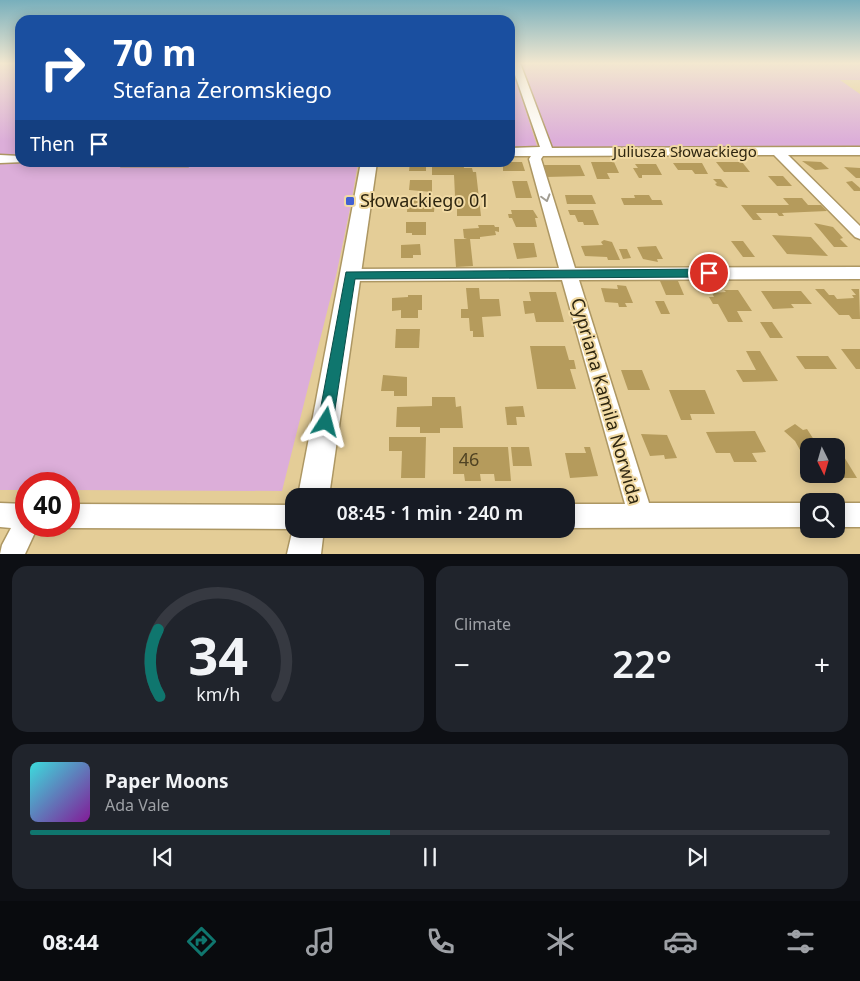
<!DOCTYPE html>
<html lang="en">
<head>
<meta charset="utf-8">
<style>
  body { margin:0; font-family:"Noto Sans",sans-serif; background:#20242c; color:#f1f3f6; height:100vh; display:flex; flex-direction:column; font-size:19px; white-space:nowrap }
  * { box-sizing:border-box; margin:0 }
  p { font-size:16px; color:#9ea1a6 }
  .icon { flex:none; width:28px; height:28px; fill:none; stroke:currentColor; stroke-width:2; stroke-linecap:round; stroke-linejoin:round }
  .map { position:relative; height:554px; overflow:hidden }
  .sheet { display:flex; flex-direction:column; gap:12px; padding:12px; background:#0d0f14; flex:1 }
  .sheet>* { flex:none }
  .hud { position:absolute; left:15px; top:15px; width:500px; height:152px; border-radius:15px; box-shadow:0 2px 12px #0003; background:#1a4fa0; color:#fff; overflow:hidden }
  .needle { width:32px; rotate:175deg }
  .buttons { position:absolute; left:800px; top:438px; display:grid; gap:10px }
  .buttons a { display:grid; place-items:center; width:45px; height:45px; border-radius:10px; background:#171b24; box-shadow:0 2px 12px #0003; font-size:25px }
  .speed { position:absolute; left:15px; top:472px; display:flex; gap:10px; font-size:25px; font-weight:700; text-align:center }
  .speed>* { display:grid; place-content:center; width:65px; height:65px; border-radius:50%; background:#171b24; box-shadow:0 2px 12px #0003; line-height:1 }
  .speed .limit { border:8px solid #d22; background:#fff; color:#111 }
  .pin { position:absolute; display:grid; place-items:center; width:42px; height:42px; color:#fff; margin:-21px; border:2px solid #fff; border-radius:50%; box-shadow:0 1px 5px #0007 }
  .me { position:absolute; width:55px; margin:-28px; rotate:9deg; stroke-linejoin:round; filter:drop-shadow(0 0 4px #0008) }
  .turn { display:flex; align-items:center; gap:18px; height:105px; padding:0 15px; font-size:22px }
  .turn .icon { width:65px; height:65px; stroke-width:2.5 }
  .turn b { display:block; font-size:35px; line-height:42px }
  .then { display:flex; align-items:center; height:48px; padding:0 15px; background:#0003; gap:10px; font-size:19px }
  .big { font-size:38px; font-weight:600; line-height:1.1 }
  .sheet .card { flex:1; display:flex; flex-direction:column; justify-content:center; gap:8px; min-width:0; padding:0 18px; border-radius:15px; background:#20242c }
  .sheet .dial { align-items:center; gap:0 }
  .dial svg { height:130px; overflow:visible; fill:none; stroke:#363941; stroke-width:7; stroke-linecap:round; text-anchor:middle }
  .dial text { fill:#f1f3f6; stroke:none }
  .song { display:flex; align-items:center; gap:15px }
  .cover { width:60px; height:60px; border-radius:8px; background:linear-gradient(135deg,hsl(180 70% 55%),hsl(290 70% 35%)) }
  .played { height:5px; border-radius:2px; background:linear-gradient(90deg,#0f766e 45%,#363941 45%) }
  .keys { display:flex; justify-content:space-around; direction:ltr }
  .heat { display:flex; justify-content:space-between; align-items:center; font-size:28px; direction:ltr }
  .sheet .tiles { flex:1; display:grid; gap:12px; grid-template-columns:1fr 1fr }
  .card:last-child { grid-column:span 2 }
  .trip { position:absolute; left:285px; top:488px; width:290px; height:50px; border-radius:15px; background:#171b24; box-shadow:0 2px 12px #0003; font-weight:600; line-height:50px; text-align:center }
  .menu { display:flex; height:80px; justify-content:space-around; align-items:center; background:#090b0e; color:#9ea1a6 }
  .menu .icon { width:35px; height:35px }
  .menu .current { color:#0f766e }
  .menu b { font-size:22px; color:#f1f3f6 }
  .map>svg:first-child { display:block }
  .green { fill:#dcaed9 }
  .building { fill:#b59b5c }
  .lines { fill:none; stroke-linecap:round; stroke-linejoin:round }
  .minor-casing { stroke:#ad9763; stroke-width:3 }
  .tertiary-casing { stroke:#ad9763; stroke-width:3 }
  .minor { fill:#fff; fill-rule:evenodd }
  .tertiary { fill:#fff; fill-rule:evenodd }
  .oneway { stroke:#a19d93 }
  .route { fill:#0f766e; stroke:#0a4d48 }
  .poi-dot { fill:#4160d2; stroke:#f1daa4; stroke-width:2 }
  .labels { text-anchor:middle; stroke-width:4; stroke-linejoin:round; paint-order:stroke }
  .far-street-label { font-size:15px; fill:#2e2610; stroke:#f1daa4 }
  .poi-label { font-size:18px; fill:#2e2610; stroke:#f1daa4; text-anchor:start }
  .street-label { font-size:18px; fill:#2e2610; stroke:#f1daa4 }
  .near-number-label { font-size:18px; fill:#504323 }
</style>
</head>
<body>
<div class="map">
<svg width="860" height="554" viewBox="0 0 860 554">
  <rect width="100%" height="100%" fill="#e4cd97"/>
  <!-- green -->
  <g class="green">
    <rect x="0" y="63" width="20" height="93"/>
    <polygon points="519,63 860,63 860,80 840,80 860,94 860,147 551,149"/>
    <polygon points="510,80 516,80 537,146 510,147"/>
    <polygon points="0,161 139,166 240,162 358,163 352,198 348,198 347,204 351,204 336,276 282,491 69,490 69,484 26,484 26,490 0,490"/>
  </g>
  <!-- building -->
  <g class="building">
    <polygon points="802,161 821,162 829,169 815,170"/>
    <polygon points="410,162 426,162 426,171 409,171"/>
    <polygon points="448,162 463,162 464,168 472,168 473,172 476,172 481,216 457,216 457,209 459,209 456,198 461,196 455,196 454,175 432,175 432,165 448,166"/>
    <polygon points="503,162 522,162 525,171 503,171"/>
    <polygon points="591,162 614,162 619,173 607,173 610,179 597,179"/>
    <polygon points="716,162 742,162 750,172 724,172"/>
    <polygon points="673,163 702,163 708,174 695,174 692,170 678,170"/>
    <polygon points="635,164 656,164 662,175 642,175 642,178 639,178 633,168 638,168"/>
    <polygon points="544,165 580,165 585,176 546,177"/>
    <polygon points="844,167 860,168 860,178 856,178"/>
    <polygon points="768,176 783,176 792,186 777,186"/>
    <polygon points="713,179 721,179 728,188 717,186 715,184 717,183"/>
    <polygon points="410,180 432,180 432,192 409,190"/>
    <polygon points="512,181 527,181 532,198 516,198"/>
    <polygon points="852,181 860,188 860,191 854,191 846,182"/>
    <polygon points="565,195 592,195 596,204 567,204"/>
    <polygon points="634,195 649,195 652,200 661,200 663,205 624,205 621,198 635,198"/>
    <polygon points="783,198 802,198 808,205 821,205 827,211 782,213 784,216 779,216 777,213 756,213 762,220 753,220 741,205 789,205"/>
    <polygon points="408,199 435,200 434,212 407,212"/>
    <polygon points="511,210 533,210 538,218 535,218 537,227 516,227 512,218 509,218 508,214 512,214"/>
    <polygon points="568,210 593,210 599,225 584,225 583,222 578,222 575,215 570,215"/>
    <polygon points="406,222 426,222 426,235 412,235 412,233 406,233"/>
    <polygon points="814,223 833,227 843,238 840,239 848,247 834,247"/>
    <polygon points="478,225 494,225 495,227 499,227 499,232 495,231 496,235 480,237 480,239 470,239 473,266 456,267 454,239 467,239 464,238 463,229 479,228"/>
    <polygon points="772,235 811,237 828,256 787,254"/>
    <polygon points="604,240 612,242 620,260 608,260 607,257 585,256 581,246 603,245 601,242"/>
    <polygon points="731,241 743,241 755,257 743,257"/>
    <polygon points="513,243 534,243 537,257 517,259"/>
    <polygon points="420,244 421,255 413,255 413,258 401,258 401,245"/>
    <polygon points="656,246 663,259 657,259 658,262 643,259 637,247"/>
    <polygon points="619,249 627,249 631,258 623,259"/>
    <polygon points="660,281 678,281 684,295 666,295"/>
    <polygon points="617,285 626,286 633,303 625,303 627,307 619,307 618,303 605,302 601,288 618,289"/>
    <polygon points="466,288 479,288 480,299 499,299 501,316 482,317 484,337 473,337 473,331 470,331 469,318 461,318 461,309 468,309"/>
    <polygon points="815,289 824,289 829,295 834,295 837,299 854,298 852,295 856,295 851,289 859,289 860,319 852,319 849,315 839,315"/>
    <polygon points="724,290 738,290 752,311 737,311 743,322 728,322 718,304 713,304 709,297 714,297 712,293 726,292"/>
    <polygon points="761,291 801,291 812,304 791,304 794,308 773,309"/>
    <polygon points="529,292 556,292 564,322 536,322 534,313 525,314 523,301 531,301"/>
    <polygon points="408,295 422,295 422,310 418,310 418,318 401,318 401,310 392,311 392,298 408,297"/>
    <polygon points="655,301 664,301 670,314 661,314"/>
    <polygon points="760,322 772,322 783,338 770,338"/>
    <polygon points="396,329 420,329 419,348 395,348"/>
    <polygon points="530,346 565,346 569,360 574,360 576,369 570,369 576,389 537,389"/>
    <polygon points="841,349 860,349 860,369 856,369"/>
    <polygon points="746,351 760,351 778,381 743,382 736,370 756,370"/>
    <polygon points="796,356 828,356 837,369 805,369"/>
    <polygon points="621,370 642,370 650,390 628,390"/>
    <polygon points="383,375 407,377 407,396 394,396 394,391 381,391"/>
    <polygon points="669,390 705,390 715,414 690,414 692,420 681,420"/>
    <polygon points="432,397 455,397 456,407 461,406 463,428 440,428 440,433 420,433 420,427 396,427 397,407 432,406"/>
    <polygon points="523,406 525,417 516,417 517,425 507,425 505,407"/>
    <polygon points="795,424 803,430 807,429 818,446 809,446 809,466 795,441 784,431"/>
    <polygon points="755,431 766,452 752,453 757,462 734,462 730,453 716,453 706,432"/>
    <polygon points="641,434 667,435 677,458 665,459 664,455 650,456"/>
    <polygon points="389,437 426,437 425,478 401,478 402,451 389,451"/>
    <polygon points="453,447 508,447 511,481 495,481 494,474 480,474 481,481 465,481 464,474 453,474"/>
    <polygon points="511,447 529,447 532,466 513,466"/>
    <polygon points="584,447 590,447 598,476 570,478 565,453 586,453"/>
    <polygon points="836,447 838,447 857,478 838,478 835,474"/>
  </g>
  <g class="lines">
    <defs>
      <g id="minor">
        <polygon points="511,63 520,63 552,148 860,147 860,155 788,155 860,226 860,239 855,237 774,155 543,156 541,159 575,268 860,267 860,279 579,280 649,503 809,503 809,527 566,528 566,504 625,504 562,280 350,281 344,279 342,275 344,271 350,269 559,268 529,159 531,156 510,156 510,148 540,147"/>
        <polygon points="0,155 20,156 20,162 24,162 0,163"/>
        <polygon points="115,162 194,162 188,166 121,166"/>
        <polygon points="0,503 26,504 26,526 38,526 25,554 0,554 2,545 11,528 0,527"/>
        <rect x="836" y="503" width="24" height="24"/>
        <polygon points="69,504 294,505 295,529 69,528 64,526 69,526"/>
      </g>
      <g id="tertiary">
        <polygon points="361,162 377,162 329,496 298,496"/>
        <polygon points="294,524 294,529 324,529 321,554 287,554"/>
      </g>
    </defs>
    <!-- minor casing -->
    <use href="#minor" class="minor-casing"/>
    <!-- tertiary casing -->
    <use href="#tertiary" class="tertiary-casing"/>
    <!-- minor -->
    <use href="#minor" class="minor"/>
    <!-- tertiary -->
    <use href="#tertiary" class="tertiary"/>
  </g>
  <!-- one-way arrows -->
  <defs><path id="oneway-chevron" d="M-2-3.5L2.5 0L-2 3.5" fill="none" stroke-width="1.6" stroke-linecap="round" stroke-linejoin="round" transform="scale(1.25)"/></defs>
  <use class="oneway" href="#oneway-chevron" transform="translate(546 198) rotate(74)"/>
  <!-- sky -->
  <linearGradient id="sky" x2="0" y2="1"><stop stop-color="#78afbc"/><stop offset="0.45" stop-color="#f3e8d0"/><stop offset="1" stop-color="#f3e8d0" stop-opacity="0"/></linearGradient>
  <rect width="860" height="141" fill="url(#sky)"/>
  <!-- route -->
  <polygon class="route" points="709,269 715,273 709,277 355,279 333,422 331,427 326,429 320,427 318,422 346,272"/>
  <!-- markers -->
  <rect class="poi-dot" x="345" y="196" width="10" height="10" rx="2.5"/>
  <g class="labels">
    <!-- far-street labels -->
    <g class="far-street-label">
      <text x="685" y="157">Juliusza Słowackiego</text>
    </g>
    <!-- poi labels -->
    <g class="poi-label">
      <text x="360" y="207">Słowackiego 01</text>
    </g>
    <!-- street labels -->
    <g class="street-label">
      <text transform="translate(606 401) rotate(74)" y="6">Cypriana Kamila Norwida</text>
    </g>
    <!-- near-number labels -->
    <g class="near-number-label">
      <text x="469" y="466">46</text>
    </g>
  </g>
</svg>
<div class="buttons">
<a><svg class="needle" viewBox="-14 -14 28 28"><path d="M0-13l5 13h-10z" fill="#e53935"/><path d="M0 13l5-13h-10z" fill="#9ea1a6"/></svg></a>
<a><svg class="icon" aria-label="search" viewBox="0 0 24 24"><circle cx="10" cy="10" r="6"/><path d="M15 15l6 6"/></svg></a>
</div>
<div class="speed"><div class="limit">40</div></div>
<div class="pin" style="left:709px;top:273px;background:#d93025"><svg class="icon" aria-label="arrive" viewBox="0 0 24 24"><path d="M6 21V4h12l-3 4 3 4H6"/></svg></div>
<svg class="me" style="left:326px;top:422px" viewBox="-20 -20 40 40"><path d="M0-17L14 15 0 8-14 15z" fill="#0f766e" stroke="#fff" stroke-width="4"/></svg>
<div class="trip">08:45 · 1 min · 240 m</div>
<div class="hud">
<div class="turn"><svg class="icon" aria-label="right" viewBox="0 0 24 24"><path d="M7 20v-9h11M14 6l5 5-5 5"/></svg><div><b>70 m</b>Stefana Żeromskiego</div></div>
<div class="then">Then<svg class="icon" aria-label="arrive" viewBox="0 0 24 24"><path d="M6 21V4h12l-3 4 3 4H6"/></svg></div>
</div>
</div>
<section class="sheet">
<div class="tiles">
<div class="card dial"><svg viewBox="0 0 100 80">
<path d="M14 69A42 42 0 1 1 86 69"/>
<path d="M14 69A42 42 0 0 1 13 28" stroke="#0f766e"/>
<text x="50" y="56" font-size="32" font-weight="700">34</text>
<text x="50" y="72" font-size="11">km/h</text>
</svg></div>
<div class="card"><p>Climate</p>
<div class="heat"><a>−</a><b class="big">22°</b><a>+</a></div>
</div>
<div class="card">
<div class="song"><i class="cover"></i><div><b>Paper Moons</b><p>Ada Vale</p></div></div>
<div class="played"></div>
<div class="keys"><svg class="icon" aria-label="previous" viewBox="0 0 24 24"><path d="M18 5L8 12l10 7zM5 5v14"/></svg><svg class="icon" aria-label="pause" viewBox="0 0 24 24"><path d="M8 5v14M16 5v14"/></svg><svg class="icon" aria-label="next" viewBox="0 0 24 24"><path d="M6 5l10 7-10 7zM19 5v14"/></svg></div>
</div>
</div>
</section>
<nav class="menu">
<b>08:44</b>
<svg class="icon current" aria-label="directions" viewBox="0 0 24 24"><path d="M12 3l9 9-9 9-9-9zM9 14v-3h6M13 9l2 2-2 2"/></svg>
<svg class="icon" aria-label="music" viewBox="0 0 24 24"><path d="M9 18V5l10-2v13"/><circle cx="6" cy="18" r="3"/><circle cx="16" cy="16" r="3"/></svg>
<svg class="icon" aria-label="phone" viewBox="0 0 24 24"><path d="M5 4h4l2 5-3 2q2 4 5 5l2-3 5 2v4C11 20 4 13 5 4z"/></svg>
<svg class="icon" aria-label="climate" viewBox="0 0 24 24"><path d="M12 3v18M4 7l16 10M4 17L20 7"/></svg>
<svg class="icon" aria-label="car" viewBox="0 0 24 24"><path d="M5 17H2v-5l4-1 3-4h7l3 4 3 1v5h-3M9 17h6M6 11h13"/><circle cx="7" cy="17" r="2"/><circle cx="17" cy="17" r="2"/></svg>
<svg class="icon" aria-label="filters" viewBox="0 0 24 24"><path d="M4 7h16M4 17h16"/><circle cx="9" cy="7" r="2"/><circle cx="15" cy="17" r="2"/></svg>
</nav>
</body>
</html>
